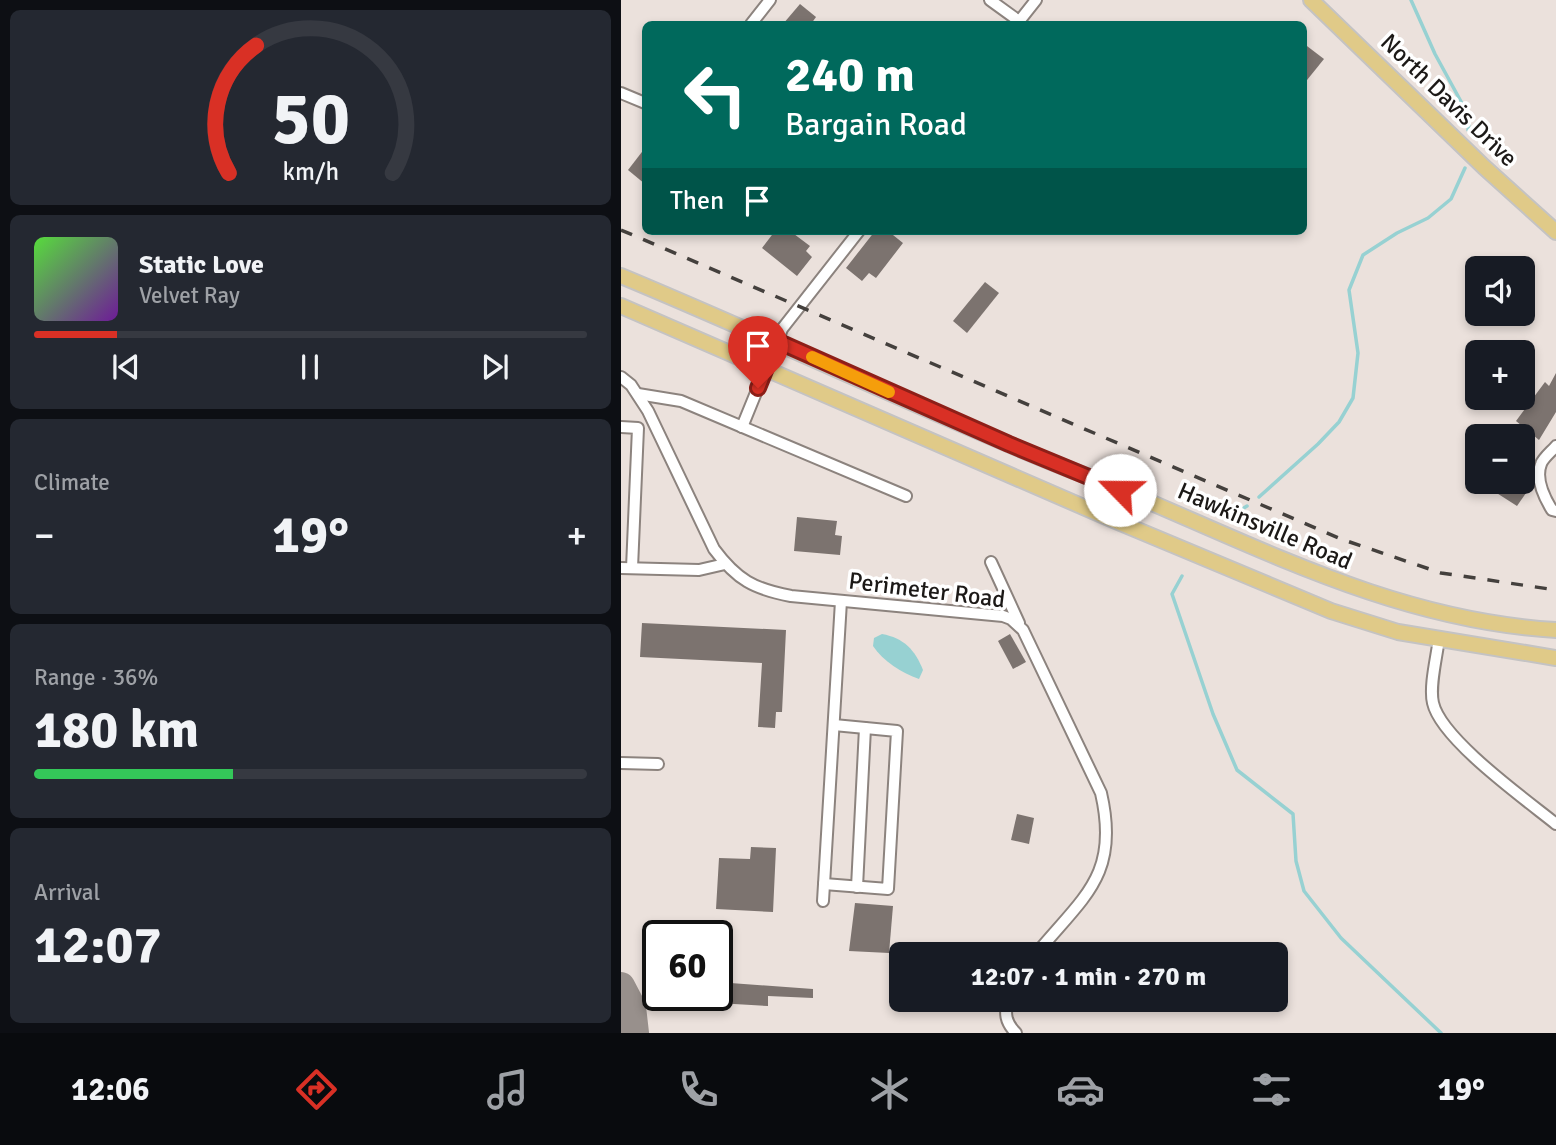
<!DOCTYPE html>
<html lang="en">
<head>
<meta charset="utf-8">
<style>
  body { margin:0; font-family:Signika,sans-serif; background:#242831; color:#f1f3f6; height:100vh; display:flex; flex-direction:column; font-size:26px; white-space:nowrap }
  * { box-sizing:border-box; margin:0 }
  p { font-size:23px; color:#9ea1a6 }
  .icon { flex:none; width:38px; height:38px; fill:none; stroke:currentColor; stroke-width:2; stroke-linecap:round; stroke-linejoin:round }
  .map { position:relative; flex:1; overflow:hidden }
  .sheet { display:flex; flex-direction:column; gap:10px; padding:10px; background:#0d0f14; width:621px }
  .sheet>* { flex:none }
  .top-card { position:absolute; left:21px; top:21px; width:665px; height:214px; border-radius:10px; box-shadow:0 4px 10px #0003; background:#00695c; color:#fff; overflow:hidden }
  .fabs { position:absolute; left:844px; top:256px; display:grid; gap:14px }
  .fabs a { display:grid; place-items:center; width:70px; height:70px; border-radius:10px; background:#171b24; box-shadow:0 4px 10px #0003; font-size:35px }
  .speed { position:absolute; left:21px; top:920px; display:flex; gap:14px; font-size:35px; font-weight:700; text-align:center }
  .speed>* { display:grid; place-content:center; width:91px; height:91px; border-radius:50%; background:#171b24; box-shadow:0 4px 10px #0003; line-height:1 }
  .speed .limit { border:4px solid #111; border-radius:10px; background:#fff; color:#111 }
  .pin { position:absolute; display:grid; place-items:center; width:60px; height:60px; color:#fff; margin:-72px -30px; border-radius:50% 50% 50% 0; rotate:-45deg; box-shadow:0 0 7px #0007 }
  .pin .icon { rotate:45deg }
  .me { position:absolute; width:77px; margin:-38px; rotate:293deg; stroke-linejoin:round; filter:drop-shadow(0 0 5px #0008) }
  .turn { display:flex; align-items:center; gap:24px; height:147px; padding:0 28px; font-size:32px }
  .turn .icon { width:91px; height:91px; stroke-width:2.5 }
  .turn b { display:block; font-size:49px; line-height:60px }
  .then { display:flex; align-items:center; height:66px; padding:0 28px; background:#0003; gap:14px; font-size:26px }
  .big { font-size:52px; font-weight:700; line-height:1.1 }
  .sheet .card { flex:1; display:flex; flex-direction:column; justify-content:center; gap:10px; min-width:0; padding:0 24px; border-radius:10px; background:#242831 }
  .sheet .dial { align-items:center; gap:0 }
  .dial svg { height:182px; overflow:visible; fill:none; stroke:#363941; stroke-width:7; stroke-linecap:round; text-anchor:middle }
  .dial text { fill:#f1f3f6; stroke:none }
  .song { display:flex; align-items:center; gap:21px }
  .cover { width:84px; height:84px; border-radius:10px; background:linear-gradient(135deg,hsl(110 70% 55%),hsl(280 70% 35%)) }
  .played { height:7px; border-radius:4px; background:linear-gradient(90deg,#d93025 15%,#363941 15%) }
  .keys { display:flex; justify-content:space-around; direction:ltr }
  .heat { display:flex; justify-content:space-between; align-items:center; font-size:38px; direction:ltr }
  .charge { height:10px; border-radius:5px; background:linear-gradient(90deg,#34c759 36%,#363941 0) }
  .trip { position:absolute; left:268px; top:942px; width:399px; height:70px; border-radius:10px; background:#171b24; box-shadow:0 4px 10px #0003; font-weight:700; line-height:70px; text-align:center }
  .tabs { display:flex; height:112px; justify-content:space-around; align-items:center; background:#090b0e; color:#9ea1a6 }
  .tabs .icon { width:49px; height:49px }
  .tabs .active { color:#d93025 }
  .tabs b { font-size:32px; color:#f1f3f6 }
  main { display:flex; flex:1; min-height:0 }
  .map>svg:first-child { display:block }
  .water { fill:#97d1d2 }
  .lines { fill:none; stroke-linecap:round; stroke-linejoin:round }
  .stream { stroke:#97d1d2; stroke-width:3.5 }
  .taxiway { stroke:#98908c; stroke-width:28 }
  .building { fill:#7c736f }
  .minor-casing { stroke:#8c837e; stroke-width:14 }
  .major-casing { stroke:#c4c3c3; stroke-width:18 }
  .minor { stroke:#fff; stroke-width:10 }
  .major { stroke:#e0ca88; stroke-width:14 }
  .rail { stroke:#44403d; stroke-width:3.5; stroke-dasharray:12 12; stroke-linecap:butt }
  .route-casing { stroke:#8d1f18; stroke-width:18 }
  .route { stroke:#d93025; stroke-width:12 }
  .slow { stroke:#f59e0b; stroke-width:12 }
  .labels { text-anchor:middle; stroke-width:7; stroke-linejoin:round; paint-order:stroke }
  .street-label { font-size:24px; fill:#1c1917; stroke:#fff }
</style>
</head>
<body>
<main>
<section class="sheet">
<div class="card dial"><svg viewBox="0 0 100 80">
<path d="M14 69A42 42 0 1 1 86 69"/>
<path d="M14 69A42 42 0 0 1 26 13" stroke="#d93025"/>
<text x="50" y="56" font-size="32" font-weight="700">50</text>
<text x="50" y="72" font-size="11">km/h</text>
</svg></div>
<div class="card">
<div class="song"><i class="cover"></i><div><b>Static Love</b><p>Velvet Ray</p></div></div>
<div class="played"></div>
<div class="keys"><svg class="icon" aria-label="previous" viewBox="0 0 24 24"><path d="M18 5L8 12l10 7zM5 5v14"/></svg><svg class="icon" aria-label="pause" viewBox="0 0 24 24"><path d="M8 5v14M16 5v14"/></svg><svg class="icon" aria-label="next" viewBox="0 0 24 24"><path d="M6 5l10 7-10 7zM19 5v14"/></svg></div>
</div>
<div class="card"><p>Climate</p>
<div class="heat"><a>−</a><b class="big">19°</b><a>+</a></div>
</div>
<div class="card"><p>Range · 36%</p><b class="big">180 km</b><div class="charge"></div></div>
<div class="card"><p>Arrival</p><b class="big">12:07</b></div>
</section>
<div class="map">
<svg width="935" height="1033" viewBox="0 0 935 1033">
  <rect width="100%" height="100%" fill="#ebe1dc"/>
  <!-- water -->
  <path class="water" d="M261 634C283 638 294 650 302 670L298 679C281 673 262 661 252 646L253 638Z"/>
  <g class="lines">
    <!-- stream -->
    <g class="stream">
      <polyline points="790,0 814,54 849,118 847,130"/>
      <polyline points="638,497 697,444 718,422 732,398 737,353 728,290 742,255 776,233 807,218 830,199 844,168"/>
      <polyline points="607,518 626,506"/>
      <polyline points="561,576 551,594 592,714 616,770 672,814 675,861 683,891 720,938 820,1033"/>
    </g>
    <!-- taxiway -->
    <polyline class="taxiway" points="0,986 11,1007 14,1033"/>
  </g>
  <!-- building -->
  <g class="building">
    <polygon points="179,4 195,17 190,24 162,24"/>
    <polygon points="682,43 703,59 682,85"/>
    <polygon points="24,148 24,184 7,170"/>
    <polygon points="154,231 169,231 189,246 185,251 191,257 176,276 141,248"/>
    <polygon points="254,231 267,231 282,243 255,278 248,273 241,281 225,268"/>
    <polygon points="364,282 378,293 346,333 332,321"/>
    <polygon points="935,373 935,412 918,440 895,421 924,382 928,386"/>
    <polygon points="857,481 886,481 905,493 896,506"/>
    <polygon points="176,517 216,521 214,535 221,536 219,555 173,551"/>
    <polygon points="21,623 165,630 161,712 155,712 154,728 137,727 141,663 19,657"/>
    <polygon points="389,634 405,662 392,669 377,641"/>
    <polygon points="396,814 413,818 408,844 390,840"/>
    <polygon points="130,847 155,848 152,912 95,909 98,858 129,859"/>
    <polygon points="234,903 272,906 268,953 228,951"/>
    <polygon points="96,982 192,989 192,998 147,996 147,1006 96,1003"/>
  </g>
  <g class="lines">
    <defs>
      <g id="minor">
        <polyline points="369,0 398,21"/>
        <polyline points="130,24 149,0"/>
        <polyline points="396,24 415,0"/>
        <polyline points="0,93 24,103"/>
        <path d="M0 377 10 385 27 411 93 549C116 580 133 589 170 596L382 616 390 619 402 630 480 793C499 875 463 896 415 954"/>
        <polyline points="17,394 60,401 285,496"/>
        <polyline points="0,427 17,428 11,568"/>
        <polyline points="121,427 161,329 238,231"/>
        <path d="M935 446C931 451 922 458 920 464 914 479 923 497 931 510L935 511"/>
        <polyline points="370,562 398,623"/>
        <polyline points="0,568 78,570 104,564"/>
        <path d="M818 638C816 656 808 686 812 703 820 739 904 799 935 824"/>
        <polyline points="0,763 37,764"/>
        <polyline points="203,884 267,889 276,731 213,725"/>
        <polyline points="236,887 244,728"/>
        <polyline points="202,901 220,601"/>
        <path d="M386 999C384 1014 384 1022 395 1033"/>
      </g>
      <g id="major">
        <polyline points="690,0 863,167 935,232"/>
        <path d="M0 276C130 330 258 390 387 444 428 462 469 477 510 494 649 553 781 621 935 630"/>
        <polyline points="0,306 490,519 710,611 777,632 935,658"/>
      </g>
    </defs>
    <!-- minor casing -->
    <use href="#minor" class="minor-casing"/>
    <!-- major casing -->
    <use href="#major" class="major-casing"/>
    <!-- minor -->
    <use href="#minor" class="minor"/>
    <!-- major -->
    <use href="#major" class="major"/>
    <!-- rail -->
    <polyline class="rail" points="0,230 720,539 820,573 935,590"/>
  </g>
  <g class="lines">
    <defs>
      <polyline id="route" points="137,388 156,341 388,444 499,490"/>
    </defs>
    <!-- route casing -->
    <use href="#route" class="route-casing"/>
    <!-- route -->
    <use href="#route" class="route"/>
    <!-- slow -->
    <polyline class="slow" points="191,357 268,392"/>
  </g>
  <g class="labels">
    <!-- street labels -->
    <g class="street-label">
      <text transform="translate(828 100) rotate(44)" y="8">North Davis Drive</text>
      <text transform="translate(644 526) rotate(23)" y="8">Hawkinsville Road</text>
      <text transform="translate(306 590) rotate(7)" y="8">Perimeter Road</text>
    </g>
  </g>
</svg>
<div class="fabs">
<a><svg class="icon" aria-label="sound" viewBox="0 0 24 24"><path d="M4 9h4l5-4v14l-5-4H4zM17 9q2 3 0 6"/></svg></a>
<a>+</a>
<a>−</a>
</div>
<div class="speed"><div class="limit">60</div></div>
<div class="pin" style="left:137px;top:388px;background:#d93025"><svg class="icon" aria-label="arrive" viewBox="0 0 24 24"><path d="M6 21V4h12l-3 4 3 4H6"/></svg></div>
<svg class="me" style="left:499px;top:490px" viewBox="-20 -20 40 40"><circle r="19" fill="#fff"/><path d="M0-13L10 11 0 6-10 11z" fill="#d93025"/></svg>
<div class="trip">12:07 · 1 min · 270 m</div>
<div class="top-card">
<div class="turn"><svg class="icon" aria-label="left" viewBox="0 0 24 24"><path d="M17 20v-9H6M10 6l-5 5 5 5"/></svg><div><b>240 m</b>Bargain Road</div></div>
<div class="then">Then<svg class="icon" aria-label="arrive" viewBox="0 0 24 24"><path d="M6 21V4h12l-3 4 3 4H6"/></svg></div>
</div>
</div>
</main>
<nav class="tabs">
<b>12:06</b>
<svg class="icon active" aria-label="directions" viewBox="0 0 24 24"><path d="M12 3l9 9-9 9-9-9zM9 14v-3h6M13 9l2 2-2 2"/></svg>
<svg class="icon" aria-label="music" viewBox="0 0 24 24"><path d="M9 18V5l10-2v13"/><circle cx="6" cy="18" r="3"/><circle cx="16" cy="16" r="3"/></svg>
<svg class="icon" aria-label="phone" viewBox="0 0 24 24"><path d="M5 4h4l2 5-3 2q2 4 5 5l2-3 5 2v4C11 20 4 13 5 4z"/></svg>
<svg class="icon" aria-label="climate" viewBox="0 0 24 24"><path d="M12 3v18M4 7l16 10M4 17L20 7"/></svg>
<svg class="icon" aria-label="car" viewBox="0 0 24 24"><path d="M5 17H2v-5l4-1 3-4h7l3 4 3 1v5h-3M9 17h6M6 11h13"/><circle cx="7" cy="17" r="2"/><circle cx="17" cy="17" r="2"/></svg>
<svg class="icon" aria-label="filters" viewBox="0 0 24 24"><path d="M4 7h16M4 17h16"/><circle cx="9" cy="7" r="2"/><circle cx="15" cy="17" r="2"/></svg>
<b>19°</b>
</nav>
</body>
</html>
